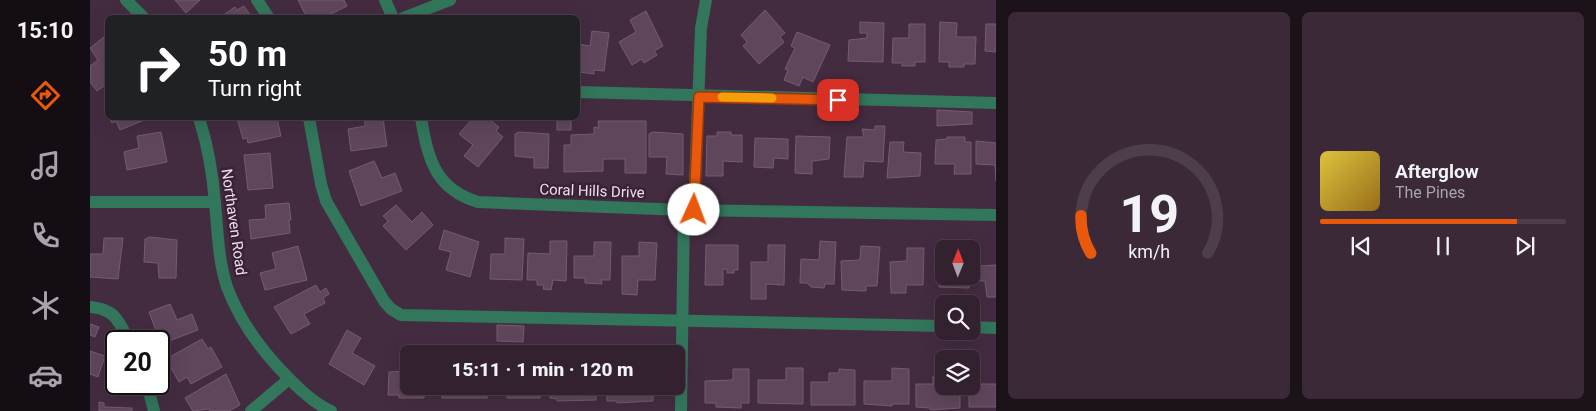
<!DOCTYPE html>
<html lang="en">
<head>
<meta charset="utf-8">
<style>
  body { margin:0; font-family:Roboto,sans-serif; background:#3b2938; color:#f1f3f6; height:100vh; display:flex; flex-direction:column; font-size:19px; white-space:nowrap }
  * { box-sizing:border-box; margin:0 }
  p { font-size:16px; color:#a9a3ab }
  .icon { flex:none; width:28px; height:28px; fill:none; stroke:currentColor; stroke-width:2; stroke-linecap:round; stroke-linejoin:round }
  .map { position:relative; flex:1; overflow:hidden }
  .panel { display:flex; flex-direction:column; gap:12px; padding:12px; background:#1c121a; width:600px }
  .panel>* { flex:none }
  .guide { position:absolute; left:15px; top:15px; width:475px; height:105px; border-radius:8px; box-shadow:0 5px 20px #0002,0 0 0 1px #4e3e4c; background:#202124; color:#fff; overflow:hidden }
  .needle { width:32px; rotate:1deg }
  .tools { position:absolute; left:845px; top:240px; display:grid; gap:10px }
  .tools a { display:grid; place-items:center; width:45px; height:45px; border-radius:8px; background:#332130; box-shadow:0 5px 20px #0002,0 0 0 1px #4e3e4c; font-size:25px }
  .speed { position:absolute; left:15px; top:330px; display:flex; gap:10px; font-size:25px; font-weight:700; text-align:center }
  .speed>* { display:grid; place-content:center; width:65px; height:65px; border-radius:50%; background:#332130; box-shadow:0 5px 20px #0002,0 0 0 1px #4e3e4c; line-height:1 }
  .speed .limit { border:2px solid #111; border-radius:8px; background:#fff; color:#111 }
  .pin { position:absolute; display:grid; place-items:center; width:42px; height:42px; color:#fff; margin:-21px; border-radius:10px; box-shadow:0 2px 8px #0006 }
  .me { position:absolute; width:55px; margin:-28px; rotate:2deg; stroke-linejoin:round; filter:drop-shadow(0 0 4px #0008) }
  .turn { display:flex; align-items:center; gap:18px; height:105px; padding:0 20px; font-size:22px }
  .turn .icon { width:65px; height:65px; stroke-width:2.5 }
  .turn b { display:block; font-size:35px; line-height:42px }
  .panel .card { flex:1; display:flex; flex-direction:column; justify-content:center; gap:8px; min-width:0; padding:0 18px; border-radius:8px; background:#3b2938 }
  .panel .dial { align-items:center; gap:0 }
  .dial svg { height:130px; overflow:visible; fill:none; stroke:#4e3e4c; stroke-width:7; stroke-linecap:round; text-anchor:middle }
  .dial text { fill:#f1f3f6; stroke:none }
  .song { display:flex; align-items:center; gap:15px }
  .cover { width:60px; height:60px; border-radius:8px; background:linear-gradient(135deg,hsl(50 70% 55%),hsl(40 70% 35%)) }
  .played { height:5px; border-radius:2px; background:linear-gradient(90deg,#ea580c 80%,#4e3e4c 80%) }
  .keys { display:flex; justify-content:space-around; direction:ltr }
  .panel .tiles { flex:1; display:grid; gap:12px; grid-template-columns:repeat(2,1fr) }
  .trip { position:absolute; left:310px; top:345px; width:285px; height:50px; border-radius:8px; background:#332130; box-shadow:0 5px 20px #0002,0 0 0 1px #4e3e4c; font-weight:800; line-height:50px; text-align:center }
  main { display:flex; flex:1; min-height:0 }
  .tab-bar { display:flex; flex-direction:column; width:90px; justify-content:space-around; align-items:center; background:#140d13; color:#a9a3ab }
  .tab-bar .icon { width:35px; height:35px }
  .tab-bar .current { color:#ea580c }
  .tab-bar b { font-size:22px; color:#f1f3f6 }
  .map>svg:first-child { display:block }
  .building { fill:#60465b; stroke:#765b71 }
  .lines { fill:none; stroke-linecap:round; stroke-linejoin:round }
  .minor { stroke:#32765c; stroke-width:12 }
  .route-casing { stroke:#983908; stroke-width:12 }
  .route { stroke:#ea580c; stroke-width:9 }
  .slow { stroke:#f59e0b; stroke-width:9 }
  .labels { text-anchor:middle; stroke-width:5; stroke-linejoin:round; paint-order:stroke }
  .street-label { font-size:15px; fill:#eedeea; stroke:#392236 }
</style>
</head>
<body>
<main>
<nav class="tab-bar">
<b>15:10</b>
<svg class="icon current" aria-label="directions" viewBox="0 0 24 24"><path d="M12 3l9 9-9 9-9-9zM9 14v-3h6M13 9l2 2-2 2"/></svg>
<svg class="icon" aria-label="music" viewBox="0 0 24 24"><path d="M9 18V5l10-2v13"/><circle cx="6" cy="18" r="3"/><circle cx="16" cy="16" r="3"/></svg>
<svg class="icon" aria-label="phone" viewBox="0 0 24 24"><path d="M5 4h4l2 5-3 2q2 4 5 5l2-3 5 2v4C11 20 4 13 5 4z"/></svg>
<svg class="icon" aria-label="climate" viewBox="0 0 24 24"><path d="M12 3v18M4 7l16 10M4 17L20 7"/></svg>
<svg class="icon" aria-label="car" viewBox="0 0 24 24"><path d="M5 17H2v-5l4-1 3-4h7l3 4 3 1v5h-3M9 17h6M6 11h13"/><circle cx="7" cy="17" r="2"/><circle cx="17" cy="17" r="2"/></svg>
</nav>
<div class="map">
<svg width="906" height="411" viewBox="0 0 906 411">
  <rect width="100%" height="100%" fill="#442c40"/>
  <!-- building -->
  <g class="building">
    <polygon points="85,0 110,0 96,13"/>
    <polygon points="208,0 254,0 257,6 233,18 217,18"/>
    <polygon points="154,6 160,15 157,18 129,18 145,7 147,10"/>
    <polygon points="675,10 695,33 690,37 694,42 669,64 653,46 657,42 651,35"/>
    <polygon points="556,11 573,46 564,51 567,55 554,63 552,59 542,65 529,42 546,32 540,20"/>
    <polygon points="770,22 794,23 793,62 758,61 759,40 777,38 777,33 770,33"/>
    <polygon points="850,22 867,23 866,37 886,37 885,64 874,64 874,67 859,67 859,62 849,62"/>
    <polygon points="819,24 835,24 835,62 825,62 825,66 812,66 812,63 802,63 803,38 819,38"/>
    <polygon points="896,24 906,24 906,52 895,51"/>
    <polygon points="502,31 519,33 514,71 504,70 504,74 489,72 488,70 488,44 500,46"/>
    <polygon points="707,32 740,45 723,82 713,77 709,86 694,80 698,70 695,69 705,48 701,46"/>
    <polygon points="14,37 18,41 18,83 7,91 0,82 0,66 8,60 0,48"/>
    <polygon points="847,110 882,112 882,124 847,126"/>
    <polygon points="20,118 59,118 30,130 26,121 22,123"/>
    <polygon points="147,118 187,118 191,136 158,143 157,138 153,139"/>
    <polygon points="275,118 293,118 297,146 261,151 258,129 275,126"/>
    <polygon points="383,118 397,118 409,127 406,131 413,137 388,167 374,156 383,145 369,134"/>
    <rect x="467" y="118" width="14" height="12"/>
    <polygon points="508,121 556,121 556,173 535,173 535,159 513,159 513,171 474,172 474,145 481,145 481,135 504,134 504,127 509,128"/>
    <polygon points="785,126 795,126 793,162 774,161 773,177 754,177 757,137 774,137 772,129 785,130"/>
    <polygon points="71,132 77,162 37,170 34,152 49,148 47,136"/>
    <polygon points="429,132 459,134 458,168 444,168 444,158 425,156 425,134"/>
    <polygon points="563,132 593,134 593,175 576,174 577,157 559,157 559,134"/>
    <polygon points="627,132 641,132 641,135 652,135 652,162 633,161 633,176 616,176 617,136 627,136"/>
    <polygon points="706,136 740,137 739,159 722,161 722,174 705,173"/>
    <polygon points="857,137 875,137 875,142 881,142 881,174 864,174 865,164 845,164 846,140 857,139"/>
    <polygon points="665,138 698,139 698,159 684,158 683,168 664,167"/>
    <polygon points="886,141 906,143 906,181 905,165 886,164"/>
    <polygon points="800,142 814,142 813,152 831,153 830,176 797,178"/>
    <polygon points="180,153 183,188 158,190 154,155"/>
    <polygon points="284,161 292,178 305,173 312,191 271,206 259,171"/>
    <polygon points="199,203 201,220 199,220 200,233 161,239 159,220 176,219 175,205"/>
    <polygon points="306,205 322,222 332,212 343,225 316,250 293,226 298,221 293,216"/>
    <polygon points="354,230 389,242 380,277 356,270 361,252 349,249"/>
    <polygon points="60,237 87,240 86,278 69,278 68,263 54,262 55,239"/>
    <polygon points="14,238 33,238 28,279 0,277 0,254 13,254"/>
    <polygon points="415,238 434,239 432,280 400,279 401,254 415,254"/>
    <polygon points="460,241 477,241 476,281 463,280 461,290 453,289 454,285 447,285 447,280 437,280 438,253 460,254"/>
    <polygon points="730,241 746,242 744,284 735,284 734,288 721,287 717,283 710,283 711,259 729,260"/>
    <polygon points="504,242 521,242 520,280 511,280 512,284 495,283 495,278 484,278 484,256 504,256"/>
    <polygon points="549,242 567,243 565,280 548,280 547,295 532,294 532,256 549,256"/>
    <polygon points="616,245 648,245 648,270 644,270 644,273 637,273 637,269 633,269 633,285 615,285"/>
    <polygon points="678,245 695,245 694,285 676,284 676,299 661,299 661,262 678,262"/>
    <polygon points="208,246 217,280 175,290 170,273 186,269 182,253"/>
    <polygon points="771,246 790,247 787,286 776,286 776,291 752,290 751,261 770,260"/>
    <polygon points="864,247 885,248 884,265 881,265 881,249 864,249"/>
    <polygon points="817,248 834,248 833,285 816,285 816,293 801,293 800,262 817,261"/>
    <polygon points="854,263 854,276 879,276 879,288 849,287 850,264"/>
    <polygon points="906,265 906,297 897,297 895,281 888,281 888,266"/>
    <polygon points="226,285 230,292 236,288 239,294 233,298 235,303 214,314 220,324 201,334 184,307"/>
    <polygon points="80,304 87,320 102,314 108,330 71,344 59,312"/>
    <polygon points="0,324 9,327 5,337 0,335"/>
    <polygon points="407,325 434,326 433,342 407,341"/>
    <polygon points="257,330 271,338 262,353 285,366 274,385 239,364"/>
    <polygon points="112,339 118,349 121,347 132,367 101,384 97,377 89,382 76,359"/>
    <polygon points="0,351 15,356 8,377 0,374"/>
    <polygon points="696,368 713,368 713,404 668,403 668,380 696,380"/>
    <polygon points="802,368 819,369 819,404 802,404 802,406 774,404 774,381 802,381"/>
    <polygon points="643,369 659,369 659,403 651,403 651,408 626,407 626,403 615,403 615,381 643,380"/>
    <polygon points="749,369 765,370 765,405 721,405 721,382 739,382 739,373 749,373"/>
    <polygon points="319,371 319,386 341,386 341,395 334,395 334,398 309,398 309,395 298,395 299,372"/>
    <polygon points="136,374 150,405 139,411 120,411 119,409 103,411 95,398"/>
    <polygon points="843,376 854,376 854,386 870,386 870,408 840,410 840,408 826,407 826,384 843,384"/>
    <polygon points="881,384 906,384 906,407 879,407 879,386"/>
    <rect x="352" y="386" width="45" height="12"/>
    <polygon points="406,386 450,386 450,398 417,398 417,395 406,395"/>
    <polygon points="460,386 506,386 506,400 467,401 467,399 460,398"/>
    <polygon points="517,386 563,386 563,401 527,403 527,401 517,401"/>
    <polygon points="9,402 14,403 14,407 42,408 42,411 9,411"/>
  </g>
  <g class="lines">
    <!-- minor -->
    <g class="minor">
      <polyline points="36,0 54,18"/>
      <polyline points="167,0 179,18"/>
      <polyline points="295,0 303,18"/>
      <polyline points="313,18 360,0"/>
      <polyline points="488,92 906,103"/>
      <path d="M109 118C118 146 123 175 125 204 128 232 128 260 137 287 148 317 167 344 188 367 203 383 221 402 241 411"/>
      <polyline points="219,118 231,184 236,201 294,301 301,309 311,315 854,326"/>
      <path d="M331 118C338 159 345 189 388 202L594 210 906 215"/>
      <polyline points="0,202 125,202"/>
      <polyline points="604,210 611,28 616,0"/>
      <path d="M0 307C25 309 28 320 39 341"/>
      <polyline points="881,327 906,328"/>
      <polyline points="57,384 64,411"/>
      <polyline points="161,411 199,379"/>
      <polyline points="591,411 594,210"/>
    </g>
  </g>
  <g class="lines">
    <defs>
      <polyline id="route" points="604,210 609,97 748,100"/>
    </defs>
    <!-- route casing -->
    <use href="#route" class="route-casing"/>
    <!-- route -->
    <use href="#route" class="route"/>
    <!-- slow -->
    <polyline class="slow" points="632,97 682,98"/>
  </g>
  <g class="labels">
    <!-- street labels -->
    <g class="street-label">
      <text transform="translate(502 191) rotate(2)" y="5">Coral Hills Drive</text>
      <text transform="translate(144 222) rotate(82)" y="5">Northaven Road</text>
    </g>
  </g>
</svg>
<div class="tools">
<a><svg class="needle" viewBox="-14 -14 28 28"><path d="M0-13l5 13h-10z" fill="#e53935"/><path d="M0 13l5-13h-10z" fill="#a9a3ab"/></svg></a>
<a><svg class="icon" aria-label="search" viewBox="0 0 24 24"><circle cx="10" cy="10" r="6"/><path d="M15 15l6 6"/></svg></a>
<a><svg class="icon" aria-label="layers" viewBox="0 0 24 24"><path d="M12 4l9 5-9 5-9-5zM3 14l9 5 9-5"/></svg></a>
</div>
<div class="speed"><div class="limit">20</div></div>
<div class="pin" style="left:748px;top:100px;background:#d93025"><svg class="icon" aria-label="arrive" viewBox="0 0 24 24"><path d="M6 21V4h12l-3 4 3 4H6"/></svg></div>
<svg class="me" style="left:604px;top:210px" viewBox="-20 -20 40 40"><circle r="19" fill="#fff"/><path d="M0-13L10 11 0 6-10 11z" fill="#ea580c"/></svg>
<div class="trip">15:11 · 1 min · 120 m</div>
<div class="guide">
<div class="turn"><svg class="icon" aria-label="right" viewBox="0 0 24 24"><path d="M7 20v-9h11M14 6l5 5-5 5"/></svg><div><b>50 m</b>Turn right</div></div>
</div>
</div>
<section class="panel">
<div class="tiles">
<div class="card dial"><svg viewBox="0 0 100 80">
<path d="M14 69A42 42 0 1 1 86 69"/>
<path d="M14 69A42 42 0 0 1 8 46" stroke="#ea580c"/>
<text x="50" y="56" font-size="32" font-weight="700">19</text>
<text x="50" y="72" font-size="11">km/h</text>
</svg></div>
<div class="card">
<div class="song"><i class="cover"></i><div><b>Afterglow</b><p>The Pines</p></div></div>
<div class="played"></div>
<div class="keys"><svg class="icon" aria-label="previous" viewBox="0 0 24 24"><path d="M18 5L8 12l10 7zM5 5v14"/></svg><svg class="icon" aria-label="pause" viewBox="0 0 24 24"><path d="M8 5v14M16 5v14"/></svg><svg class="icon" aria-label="next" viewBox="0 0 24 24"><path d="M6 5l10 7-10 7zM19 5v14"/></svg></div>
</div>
</div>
</section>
</main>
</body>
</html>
